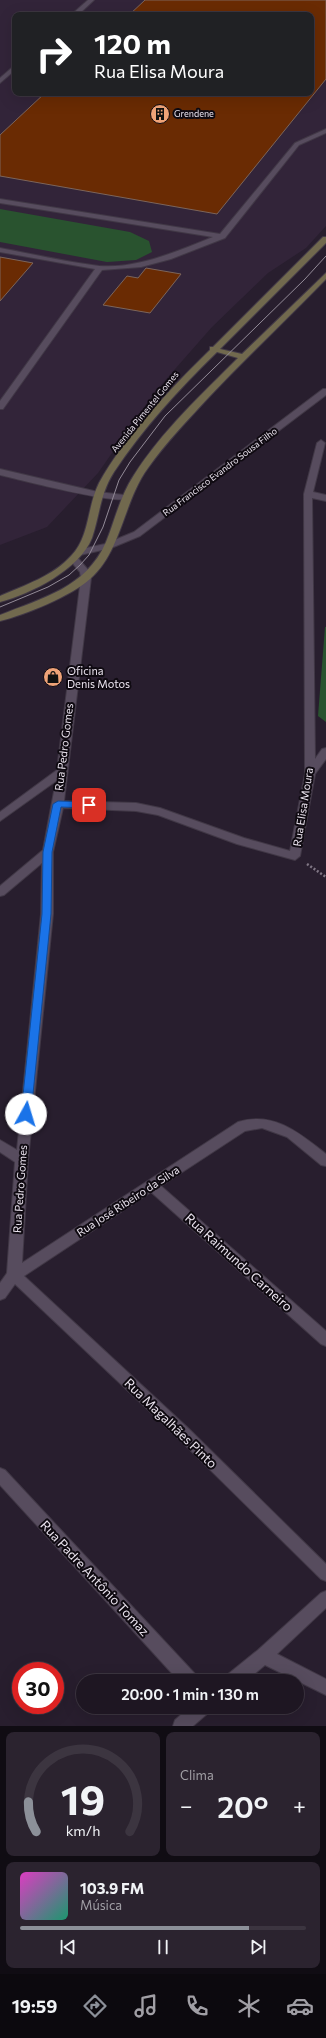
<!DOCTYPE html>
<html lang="pt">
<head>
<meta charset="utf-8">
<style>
  body { margin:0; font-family:Commissioner,sans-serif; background:#2b232f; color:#f1f3f6; height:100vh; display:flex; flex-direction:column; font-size:15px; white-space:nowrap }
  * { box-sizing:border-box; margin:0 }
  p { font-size:13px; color:#a19fa5 }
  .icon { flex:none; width:22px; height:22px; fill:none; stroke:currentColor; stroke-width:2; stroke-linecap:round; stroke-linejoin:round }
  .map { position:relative; height:1726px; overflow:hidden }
  .panel { display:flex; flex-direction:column; gap:6px; padding:6px; background:#100c13; flex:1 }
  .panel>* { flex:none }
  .hud { position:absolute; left:12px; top:12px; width:302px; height:84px; border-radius:8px; box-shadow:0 4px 16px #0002,0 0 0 1px #3c3540; background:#202124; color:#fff; overflow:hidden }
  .speed { position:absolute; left:12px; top:1662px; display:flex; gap:8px; font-size:20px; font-weight:700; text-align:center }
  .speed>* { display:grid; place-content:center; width:52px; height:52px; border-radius:50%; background:#1e1622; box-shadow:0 4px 16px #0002,0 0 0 1px #3c3540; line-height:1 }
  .speed .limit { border:6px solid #d22; background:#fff; color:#111 }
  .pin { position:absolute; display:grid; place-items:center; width:34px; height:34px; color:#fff; margin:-17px; border-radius:8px; box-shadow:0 2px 6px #0006 }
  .me { position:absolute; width:44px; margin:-22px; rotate:6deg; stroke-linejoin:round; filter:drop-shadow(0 0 3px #0008) }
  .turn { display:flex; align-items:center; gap:14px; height:84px; padding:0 16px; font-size:18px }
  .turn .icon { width:52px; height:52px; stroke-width:2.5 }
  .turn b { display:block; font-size:28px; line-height:34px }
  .big { font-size:30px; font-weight:600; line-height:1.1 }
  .panel .card { flex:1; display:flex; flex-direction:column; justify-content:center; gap:6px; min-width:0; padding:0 14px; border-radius:8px; background:#2b232f }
  .panel .dial { align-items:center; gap:0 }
  .dial svg { height:104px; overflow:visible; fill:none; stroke:#3c3540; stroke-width:7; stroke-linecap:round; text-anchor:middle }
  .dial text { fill:#f1f3f6; stroke:none }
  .song { display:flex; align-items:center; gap:12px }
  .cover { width:48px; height:48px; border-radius:6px; background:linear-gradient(135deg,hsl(310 70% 55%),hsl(160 70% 35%)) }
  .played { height:4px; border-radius:2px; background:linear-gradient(90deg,#8c9099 80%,#3c3540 80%) }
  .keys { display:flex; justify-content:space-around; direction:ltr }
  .heat { display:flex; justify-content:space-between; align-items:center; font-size:22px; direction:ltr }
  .panel .tiles { flex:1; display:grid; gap:6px; grid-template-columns:1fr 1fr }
  .card:last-child { grid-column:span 2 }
  .trip { position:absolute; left:76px; top:1674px; width:228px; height:40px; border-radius:20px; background:#1e1622; box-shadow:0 4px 16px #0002,0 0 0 1px #3c3540; font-weight:600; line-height:40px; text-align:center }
  .tabs { display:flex; height:64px; justify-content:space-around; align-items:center; background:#0c090e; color:#a19fa5 }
  .tabs .icon { width:28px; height:28px }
  .tabs .selected { color:#8c9099 }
  .tabs b { font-size:18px; color:#f1f3f6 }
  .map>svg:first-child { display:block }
  .built { fill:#322439; fill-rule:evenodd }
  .green { fill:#29532f }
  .building { fill:#6a2b03; stroke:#7c655b }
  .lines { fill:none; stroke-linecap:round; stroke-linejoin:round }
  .service-casing { stroke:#413846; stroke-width:2 }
  .minor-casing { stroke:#413846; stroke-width:2 }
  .tertiary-casing { stroke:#413846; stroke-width:2 }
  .secondary-casing { stroke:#413846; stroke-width:2 }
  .path { stroke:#807785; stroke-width:2.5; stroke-dasharray:2 2; stroke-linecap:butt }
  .service { fill:#574c5e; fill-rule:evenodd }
  .minor { fill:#574c5e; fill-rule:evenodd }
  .tertiary { fill:#574c5e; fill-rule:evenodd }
  .secondary { fill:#71694e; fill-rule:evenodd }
  .tram { stroke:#938b98; stroke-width:1 }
  .route { fill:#1a73e8; stroke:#114b97 }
  .labels { text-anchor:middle; stroke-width:4; stroke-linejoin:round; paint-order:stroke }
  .far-poi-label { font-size:9px; fill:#ebe4ef; stroke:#0f0a11; text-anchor:start }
  .far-street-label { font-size:9px; fill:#ebe4ef; stroke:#0f0a11 }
  .poi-label { font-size:11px; fill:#ebe4ef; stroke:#0f0a11; text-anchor:start }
  .street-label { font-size:11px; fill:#ebe4ef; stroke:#0f0a11 }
  .near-street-label { font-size:13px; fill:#ebe4ef; stroke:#0f0a11 }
</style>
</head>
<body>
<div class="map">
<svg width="326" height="1726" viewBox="0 0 326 1726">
  <rect width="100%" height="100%" fill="#281e2e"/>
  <!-- built -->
  <path class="built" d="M0 0H326V226L306 248 268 273 212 327 154 393 98 473 47 527 0 545ZM15 15H311V93H15Z"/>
  <!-- green -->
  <g class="green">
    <polygon points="0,209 130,232 149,241 152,252 136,260 107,262 0,242"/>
    <polygon points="325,627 326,627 326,722 318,716"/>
  </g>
  <!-- building -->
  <g class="building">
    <polygon points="145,0 326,0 326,79 217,214 0,176 0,135 45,93 311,93 311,15 129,15"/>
    <polygon points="0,257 33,263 0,301"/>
    <polygon points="146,268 181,274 150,313 103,305 127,276 138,278"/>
  </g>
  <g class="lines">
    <defs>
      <g id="service">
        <polygon points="88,0 94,0 78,15 71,15"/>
        <polygon points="15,65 15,70 0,83 0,78"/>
        <path d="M326 129V133L299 145 225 238 171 259 141 267 102 270 3 409H0V401L95 269 0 252V248C33 254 66 262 99 266 137 269 178 251 213 237L0 203V199L220 234 295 143Z"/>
        <path d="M0 469 98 492 124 495 128 498C120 506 17 479 0 475Z"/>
      </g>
      <g id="minor">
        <path d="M321 440 325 443 313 492 326 495V501L312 498 315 759 322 749 326 748V759L315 774 300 856 295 860 237 844 158 815 136 811 63 808 53 852V914L28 1160 22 1263 238 1122C274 1111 299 1133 326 1154V1166L321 1165 287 1137 262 1128 245 1131 161 1186 326 1331V1346L321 1344 151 1192 24 1276 189 1429 326 1564V1581L321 1579 179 1439 15 1284 5 1298 0 1300V1283L7 1273 15 1162 0 1152V1140L17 1150 41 914 42 863 4 895 0 896V886L43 850 56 781 0 821V812L57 770 81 578 80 572 69 559 71 557H77L89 571 91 578 64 801 136 803 160 808 244 838 290 851 305 774 304 494 317 443Z"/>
        <polygon points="0,1468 5,1470 196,1675 198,1681 179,1681 0,1485"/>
        <polygon points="326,1591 326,1608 277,1654 326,1679 326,1695 265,1665 246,1681 225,1681 227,1675 258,1650 321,1593"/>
        <polygon points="190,1707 210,1707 208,1713 193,1726 173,1726 175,1720"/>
      </g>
      <polygon id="tertiary" points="323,389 326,389 326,395 140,536 111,548 80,555 75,552 77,550 105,544 134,532"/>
      <path id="secondary" d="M323 237H326V243L220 349 242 354 326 273V279C287 319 247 357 209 397 188 420 166 442 148 468 123 502 122 551 90 579 71 596 25 615 0 621V615C42 598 86 588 106 542 115 520 120 496 134 475 162 431 202 394 238 358L217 352C179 389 143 428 114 472 100 494 100 514 92 538 80 569 31 594 0 602V596C25 585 53 576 71 556 90 537 87 506 99 483 125 436 171 388 210 350V347H213Z"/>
    </defs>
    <!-- service casing -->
    <use href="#service" class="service-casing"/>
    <!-- minor casing -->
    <use href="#minor" class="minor-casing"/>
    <!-- tertiary casing -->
    <use href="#tertiary" class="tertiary-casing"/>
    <!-- secondary casing -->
    <use href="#secondary" class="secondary-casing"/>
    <!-- path -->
    <polyline class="path" points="307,864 326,877"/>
    <!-- service -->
    <use href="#service" class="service"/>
    <!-- minor -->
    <use href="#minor" class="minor"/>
    <!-- tertiary -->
    <use href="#tertiary" class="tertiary"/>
    <!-- secondary -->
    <use href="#secondary" class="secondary"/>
    <!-- tram -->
    <polyline class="tram" points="0,607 48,587 69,575 80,565 89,555 103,527 119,480 130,462 165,416 305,279 326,256"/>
  </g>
  <!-- route -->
  <polygon class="route" points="58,801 89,802 93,805 89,808 61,807 52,852 51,914 31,1114 26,1118 21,1114 42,914 43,852 53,804"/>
  <!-- icons -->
  <defs>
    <symbol id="building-disc" viewBox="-11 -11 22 22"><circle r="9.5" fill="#efa378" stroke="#0f0a11"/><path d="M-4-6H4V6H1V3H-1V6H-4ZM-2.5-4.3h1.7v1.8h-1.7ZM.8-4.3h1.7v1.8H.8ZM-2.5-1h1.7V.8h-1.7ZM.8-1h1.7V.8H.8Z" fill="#111"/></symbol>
    <symbol id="shop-disc" viewBox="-11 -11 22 22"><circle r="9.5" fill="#efa378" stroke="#0f0a11"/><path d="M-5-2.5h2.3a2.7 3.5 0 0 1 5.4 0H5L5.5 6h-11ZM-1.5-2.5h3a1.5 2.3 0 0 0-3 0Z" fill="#111"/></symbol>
  </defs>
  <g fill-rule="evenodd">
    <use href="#building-disc" x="149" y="103" width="22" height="22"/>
    <use href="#shop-disc" x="42" y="666" width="22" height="22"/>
  </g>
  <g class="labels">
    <!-- far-poi labels -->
    <g class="far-poi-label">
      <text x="174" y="117">Grendene</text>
    </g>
    <!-- far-street labels -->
    <g class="far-street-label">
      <text transform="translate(145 412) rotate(-51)" y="3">Avenida Pimentel Gomes</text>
      <text transform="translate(220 472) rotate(-37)" y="3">Rua Francisco Evandro Sousa Filho</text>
    </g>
    <!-- poi labels -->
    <g class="poi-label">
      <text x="67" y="675">Oficina<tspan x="67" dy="13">Denis Motos</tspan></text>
    </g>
    <!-- street labels -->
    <g class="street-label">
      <text transform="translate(64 747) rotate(-83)" y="4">Rua Pedro Gomes</text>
      <text transform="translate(303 807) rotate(-81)" y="4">Rua Elisa Moura</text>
      <text transform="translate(20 1189) rotate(-86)" y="4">Rua Pedro Gomes</text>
      <text transform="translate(128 1201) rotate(-33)" y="4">Rua José Ribeiro da Silva</text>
    </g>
    <!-- near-street labels -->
    <g class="near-street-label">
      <text transform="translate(239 1262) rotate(42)" y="5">Rua Raimundo Carneiro</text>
      <text transform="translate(171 1423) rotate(44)" y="5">Rua Magalhães Pinto</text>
      <text transform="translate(95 1578) rotate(47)" y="5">Rua Padre Antônio Tomaz</text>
    </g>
  </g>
</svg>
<div class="speed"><div class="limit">30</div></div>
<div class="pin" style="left:89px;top:805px;background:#d93025"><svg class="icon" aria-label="arrive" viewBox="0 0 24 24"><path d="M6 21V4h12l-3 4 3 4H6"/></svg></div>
<svg class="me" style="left:26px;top:1114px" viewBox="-20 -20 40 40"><circle r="19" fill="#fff"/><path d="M0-13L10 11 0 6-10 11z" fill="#1a73e8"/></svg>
<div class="trip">20:00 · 1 min · 130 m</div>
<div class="hud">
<div class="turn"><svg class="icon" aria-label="right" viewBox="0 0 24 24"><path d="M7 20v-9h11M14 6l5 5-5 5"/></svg><div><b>120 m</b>Rua Elisa Moura</div></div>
</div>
</div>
<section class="panel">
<div class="tiles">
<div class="card dial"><svg viewBox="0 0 100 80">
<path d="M14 69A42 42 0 1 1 86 69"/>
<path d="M14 69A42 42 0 0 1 8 46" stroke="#8c9099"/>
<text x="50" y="56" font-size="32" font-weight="700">19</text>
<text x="50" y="72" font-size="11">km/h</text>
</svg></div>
<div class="card"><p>Clima</p>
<div class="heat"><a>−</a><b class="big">20°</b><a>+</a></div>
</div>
<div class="card">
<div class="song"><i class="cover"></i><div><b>103.9 FM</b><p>Música</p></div></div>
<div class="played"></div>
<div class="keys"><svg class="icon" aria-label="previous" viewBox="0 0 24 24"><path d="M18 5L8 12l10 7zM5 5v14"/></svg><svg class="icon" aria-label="pause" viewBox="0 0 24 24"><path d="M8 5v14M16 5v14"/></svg><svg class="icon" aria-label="next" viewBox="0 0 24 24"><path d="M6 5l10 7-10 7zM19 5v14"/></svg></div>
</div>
</div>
</section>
<nav class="tabs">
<b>19:59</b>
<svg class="icon selected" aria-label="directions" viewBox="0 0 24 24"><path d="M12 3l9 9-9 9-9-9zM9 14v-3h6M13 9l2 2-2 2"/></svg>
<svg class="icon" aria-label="music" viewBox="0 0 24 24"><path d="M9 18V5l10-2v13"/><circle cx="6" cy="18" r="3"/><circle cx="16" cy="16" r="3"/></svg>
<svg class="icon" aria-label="phone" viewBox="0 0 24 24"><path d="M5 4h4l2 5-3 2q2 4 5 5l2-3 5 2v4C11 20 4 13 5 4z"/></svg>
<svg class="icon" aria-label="climate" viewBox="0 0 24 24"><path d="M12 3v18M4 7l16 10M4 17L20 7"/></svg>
<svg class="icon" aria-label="car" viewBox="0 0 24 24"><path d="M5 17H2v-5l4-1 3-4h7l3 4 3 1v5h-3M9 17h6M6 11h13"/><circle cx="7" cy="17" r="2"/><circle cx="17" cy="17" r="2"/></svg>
</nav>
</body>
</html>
